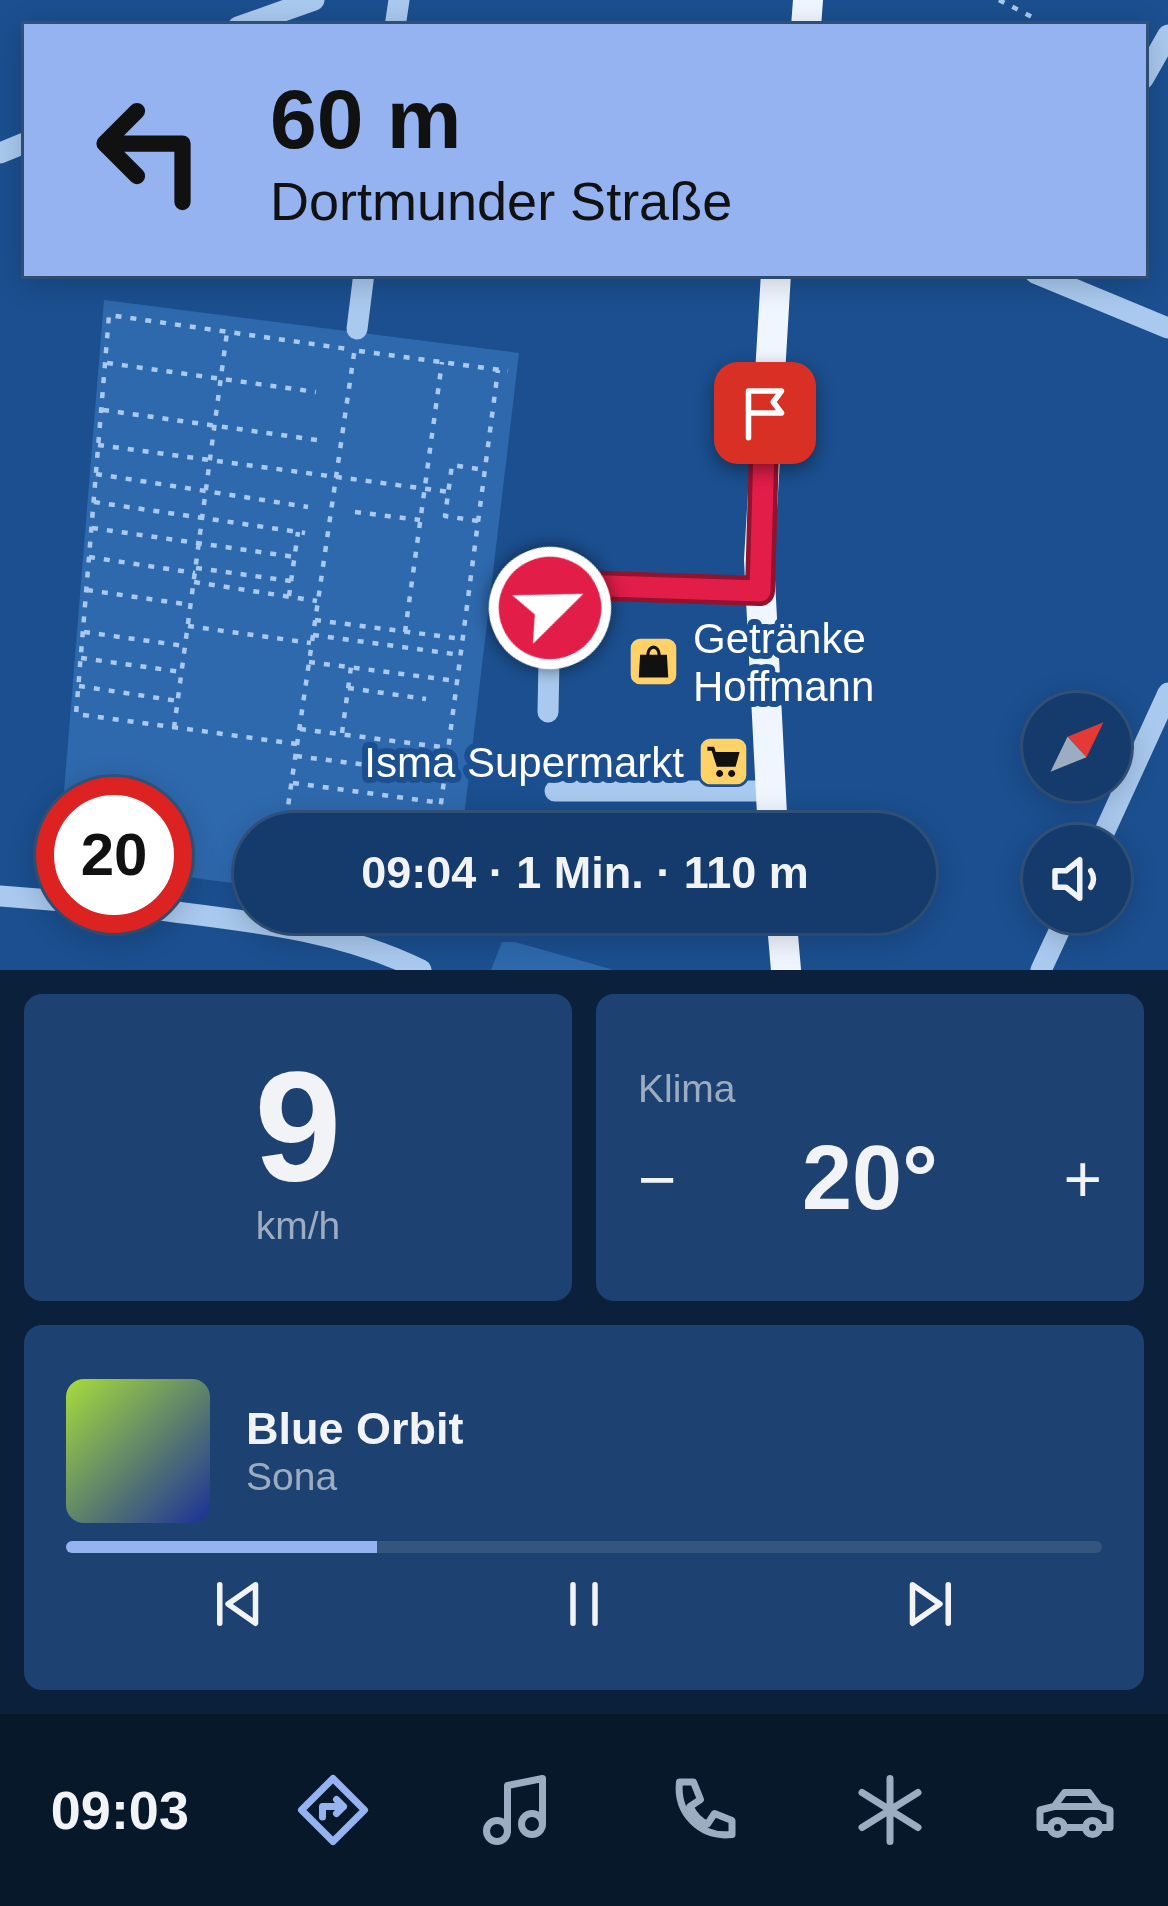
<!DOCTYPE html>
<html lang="de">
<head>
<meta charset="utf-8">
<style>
  body { margin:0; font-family:Arial,sans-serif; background:#1d4271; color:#f1f3f6; height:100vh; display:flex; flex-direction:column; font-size:45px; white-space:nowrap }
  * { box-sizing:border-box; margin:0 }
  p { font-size:39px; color:#9dadc1 }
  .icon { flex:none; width:66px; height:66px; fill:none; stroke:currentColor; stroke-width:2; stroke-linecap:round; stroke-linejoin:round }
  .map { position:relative; height:970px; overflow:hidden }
  .panel { display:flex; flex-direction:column; gap:24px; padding:24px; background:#0b203b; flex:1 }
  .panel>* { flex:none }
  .guide { position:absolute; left:24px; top:24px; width:1122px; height:252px; border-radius:0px; box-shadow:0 6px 30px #0003,0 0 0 3px #33557e; background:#95b2f1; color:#111; overflow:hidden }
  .needle { width:78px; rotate:47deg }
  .buttons { position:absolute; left:1023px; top:693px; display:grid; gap:24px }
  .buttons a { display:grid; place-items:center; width:108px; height:108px; border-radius:50%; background:#143b6b; box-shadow:0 6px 30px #0003,0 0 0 3px #33557e; font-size:60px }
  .speed { position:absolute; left:36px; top:777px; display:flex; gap:24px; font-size:60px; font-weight:700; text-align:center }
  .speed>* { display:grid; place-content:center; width:156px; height:156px; border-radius:50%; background:#143b6b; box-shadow:0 6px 30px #0003,0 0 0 3px #33557e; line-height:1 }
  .speed .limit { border:18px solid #d22; background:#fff; color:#111 }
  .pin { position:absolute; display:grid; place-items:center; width:102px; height:102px; color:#fff; margin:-51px; border-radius:24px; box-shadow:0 6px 18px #0006 }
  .me { position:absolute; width:132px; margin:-66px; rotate:67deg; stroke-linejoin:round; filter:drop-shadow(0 0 9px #0008) }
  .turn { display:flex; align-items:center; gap:42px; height:252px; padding:0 48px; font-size:54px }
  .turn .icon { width:156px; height:156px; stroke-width:2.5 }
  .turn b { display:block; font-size:84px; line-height:102px }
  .big { font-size:90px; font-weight:800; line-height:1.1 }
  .panel .tile { flex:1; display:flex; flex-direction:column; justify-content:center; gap:18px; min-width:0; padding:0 42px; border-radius:18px; background:#1d4271 }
  .panel .dial { align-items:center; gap:0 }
  .dial b { font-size:156px; line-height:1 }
  .song { display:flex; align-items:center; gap:36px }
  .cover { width:144px; height:144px; border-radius:18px; background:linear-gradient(135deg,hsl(80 70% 55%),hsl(230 70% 35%)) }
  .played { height:12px; border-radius:6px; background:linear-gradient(90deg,#95b2f1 30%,#33557e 30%) }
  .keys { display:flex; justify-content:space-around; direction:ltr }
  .heat { display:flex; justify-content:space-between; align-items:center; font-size:66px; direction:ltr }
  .panel .tiles { flex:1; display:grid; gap:24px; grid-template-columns:1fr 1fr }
  .tile:last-child { grid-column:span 2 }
  .trip { position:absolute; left:234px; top:813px; width:702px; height:120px; border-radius:60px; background:#143b6b; box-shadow:0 6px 30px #0003,0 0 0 3px #33557e; font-weight:800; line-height:120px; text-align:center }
  .dock { display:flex; height:192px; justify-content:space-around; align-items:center; background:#08182b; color:#9dadc1 }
  .dock .icon { width:84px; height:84px }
  .dock .on { color:#95b2f1 }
  .dock b { font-size:54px; color:#f1f3f6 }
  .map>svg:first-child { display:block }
  .green { fill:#2e69ad }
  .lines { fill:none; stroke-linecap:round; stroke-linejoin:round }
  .path { stroke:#a9c9ee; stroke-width:4.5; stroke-dasharray:6 9; stroke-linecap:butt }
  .minor { stroke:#a9c9ee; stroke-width:21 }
  .major { stroke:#f0f6ff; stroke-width:30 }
  .route-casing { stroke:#92132f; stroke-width:30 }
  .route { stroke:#e11d48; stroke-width:21 }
  .labels { text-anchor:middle; stroke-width:12; stroke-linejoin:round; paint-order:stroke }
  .poi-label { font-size:42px; fill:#fff; stroke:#1b4f8f; text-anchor:start }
</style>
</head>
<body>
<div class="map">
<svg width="1168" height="970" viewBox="0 0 1168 970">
  <rect width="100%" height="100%" fill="#1b4f8f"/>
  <!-- green -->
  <g class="green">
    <polygon points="104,300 519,353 462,834 255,834 255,886 165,874 165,804 63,804"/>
    <polygon points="502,942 515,942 614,970 491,970"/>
  </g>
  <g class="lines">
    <!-- path -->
    <g class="path">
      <polyline points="999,0 1036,19"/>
      <polyline points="359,351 508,371"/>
      <polyline points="107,363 316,392"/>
      <polyline points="103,410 317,440"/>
      <polyline points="98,445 449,492"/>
      <polyline points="96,474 308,507"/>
      <polyline points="94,502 305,533"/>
      <polyline points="355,512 420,520"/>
      <polyline points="478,521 445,516 452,465 485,470"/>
      <polyline points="92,528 295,557"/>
      <polyline points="89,557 195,573"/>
      <polyline points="196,568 291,581"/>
      <polyline points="194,582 317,601"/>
      <polyline points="87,590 191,605"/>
      <polyline points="289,596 298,532"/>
      <polyline points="315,620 463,639"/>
      <polyline points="188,626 311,643"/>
      <polyline points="84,632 185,646"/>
      <polyline points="405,632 442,362"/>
      <polyline points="313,635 461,655"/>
      <polyline points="81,658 182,672"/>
      <polyline points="309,662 457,681"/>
      <polyline points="79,686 178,701"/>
      <polyline points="348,688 426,699"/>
      <polyline points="174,728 227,332"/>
      <polyline points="300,729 449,748"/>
      <polyline points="342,733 351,667"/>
      <polyline points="297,744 76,714 109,315 348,349"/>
      <polyline points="296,756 445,775"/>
      <polyline points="293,783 442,803"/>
      <polyline points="284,834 355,347"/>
      <polyline points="437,834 498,370"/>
    </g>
    <!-- minor -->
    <g class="minor">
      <polyline points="238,27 314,0"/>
      <polyline points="395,27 399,0"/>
      <polyline points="1143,79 1168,35"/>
      <polyline points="0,153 27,142"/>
      <polyline points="1035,273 1168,328"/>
      <polyline points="357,329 364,273"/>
      <polyline points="548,712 550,608 566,588 760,591"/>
      <polyline points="555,791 769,791"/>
      <polyline points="1098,846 1168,693"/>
      <polyline points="0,896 63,901"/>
      <path d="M130 906C228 920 331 925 421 970"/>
      <polyline points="1041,970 1068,912"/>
    </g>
    <!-- major -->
    <g class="major">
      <polyline points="806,27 808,0"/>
      <polyline points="773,834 759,560 776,273"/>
      <polyline points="781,912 786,970"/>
    </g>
  </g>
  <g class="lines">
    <defs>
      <polyline id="route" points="550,608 557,596 576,585 760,591 765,413"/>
    </defs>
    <!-- route casing -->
    <use href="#route" class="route-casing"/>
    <!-- route -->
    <use href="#route" class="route"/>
  </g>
  <!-- icons -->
  <defs>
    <symbol id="shop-square" viewBox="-11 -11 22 22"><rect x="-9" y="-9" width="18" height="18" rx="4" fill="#ffd166" stroke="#1b4f8f"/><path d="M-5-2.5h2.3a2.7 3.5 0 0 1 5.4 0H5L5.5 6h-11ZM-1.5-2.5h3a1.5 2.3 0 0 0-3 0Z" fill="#111"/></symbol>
    <symbol id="supermarket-square" viewBox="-11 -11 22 22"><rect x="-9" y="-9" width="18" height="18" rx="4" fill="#ffd166" stroke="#1b4f8f"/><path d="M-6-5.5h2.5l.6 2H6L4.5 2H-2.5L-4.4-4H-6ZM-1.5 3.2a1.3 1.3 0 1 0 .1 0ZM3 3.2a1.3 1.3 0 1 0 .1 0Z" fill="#111"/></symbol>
  </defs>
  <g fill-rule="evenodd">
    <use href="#shop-square" x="624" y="632" width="59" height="59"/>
    <use href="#supermarket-square" x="694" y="732" width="59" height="59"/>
  </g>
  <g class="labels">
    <!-- poi labels -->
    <g class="poi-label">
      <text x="693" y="653">Getränke<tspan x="693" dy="48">Hoffmann</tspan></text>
      <text x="684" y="777" text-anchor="end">Isma Supermarkt</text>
    </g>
  </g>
</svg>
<div class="buttons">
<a><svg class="needle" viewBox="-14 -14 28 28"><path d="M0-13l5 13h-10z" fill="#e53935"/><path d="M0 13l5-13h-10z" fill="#9dadc1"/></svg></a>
<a><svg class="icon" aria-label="sound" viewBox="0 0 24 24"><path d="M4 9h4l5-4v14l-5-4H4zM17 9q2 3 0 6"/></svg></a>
</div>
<div class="speed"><div class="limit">20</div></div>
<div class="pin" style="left:765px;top:413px;background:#d93025"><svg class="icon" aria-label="arrive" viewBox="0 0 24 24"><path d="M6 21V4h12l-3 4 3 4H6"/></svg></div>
<svg class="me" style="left:550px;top:608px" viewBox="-20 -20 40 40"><circle r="17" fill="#e11d48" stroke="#fff" stroke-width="3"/><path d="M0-11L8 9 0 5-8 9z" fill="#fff"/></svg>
<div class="trip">09:04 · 1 Min. · 110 m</div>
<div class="guide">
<div class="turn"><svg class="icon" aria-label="left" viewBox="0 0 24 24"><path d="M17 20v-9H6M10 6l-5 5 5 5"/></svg><div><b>60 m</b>Dortmunder Straße</div></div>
</div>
</div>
<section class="panel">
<div class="tiles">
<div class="tile dial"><b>9</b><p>km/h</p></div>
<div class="tile"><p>Klima</p>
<div class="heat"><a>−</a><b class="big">20°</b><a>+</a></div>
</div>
<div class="tile">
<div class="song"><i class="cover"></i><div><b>Blue Orbit</b><p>Sona</p></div></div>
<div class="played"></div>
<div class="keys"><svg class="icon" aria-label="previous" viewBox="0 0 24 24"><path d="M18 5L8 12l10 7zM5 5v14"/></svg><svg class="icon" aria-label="pause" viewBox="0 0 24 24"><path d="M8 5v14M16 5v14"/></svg><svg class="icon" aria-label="next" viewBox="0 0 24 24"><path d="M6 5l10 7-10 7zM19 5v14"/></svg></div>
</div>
</div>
</section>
<nav class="dock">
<b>09:03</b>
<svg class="icon on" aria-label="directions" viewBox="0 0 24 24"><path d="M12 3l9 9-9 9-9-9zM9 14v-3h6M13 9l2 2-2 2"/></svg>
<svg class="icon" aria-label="music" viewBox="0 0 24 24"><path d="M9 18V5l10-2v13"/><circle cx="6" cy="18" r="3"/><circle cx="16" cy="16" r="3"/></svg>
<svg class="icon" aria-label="phone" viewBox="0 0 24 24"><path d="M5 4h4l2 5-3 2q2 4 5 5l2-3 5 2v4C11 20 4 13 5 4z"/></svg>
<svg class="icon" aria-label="climate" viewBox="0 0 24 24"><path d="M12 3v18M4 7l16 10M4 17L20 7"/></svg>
<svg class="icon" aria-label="car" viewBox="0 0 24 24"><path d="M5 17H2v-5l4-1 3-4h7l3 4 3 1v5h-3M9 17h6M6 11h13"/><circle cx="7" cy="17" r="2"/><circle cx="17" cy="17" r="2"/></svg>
</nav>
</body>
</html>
